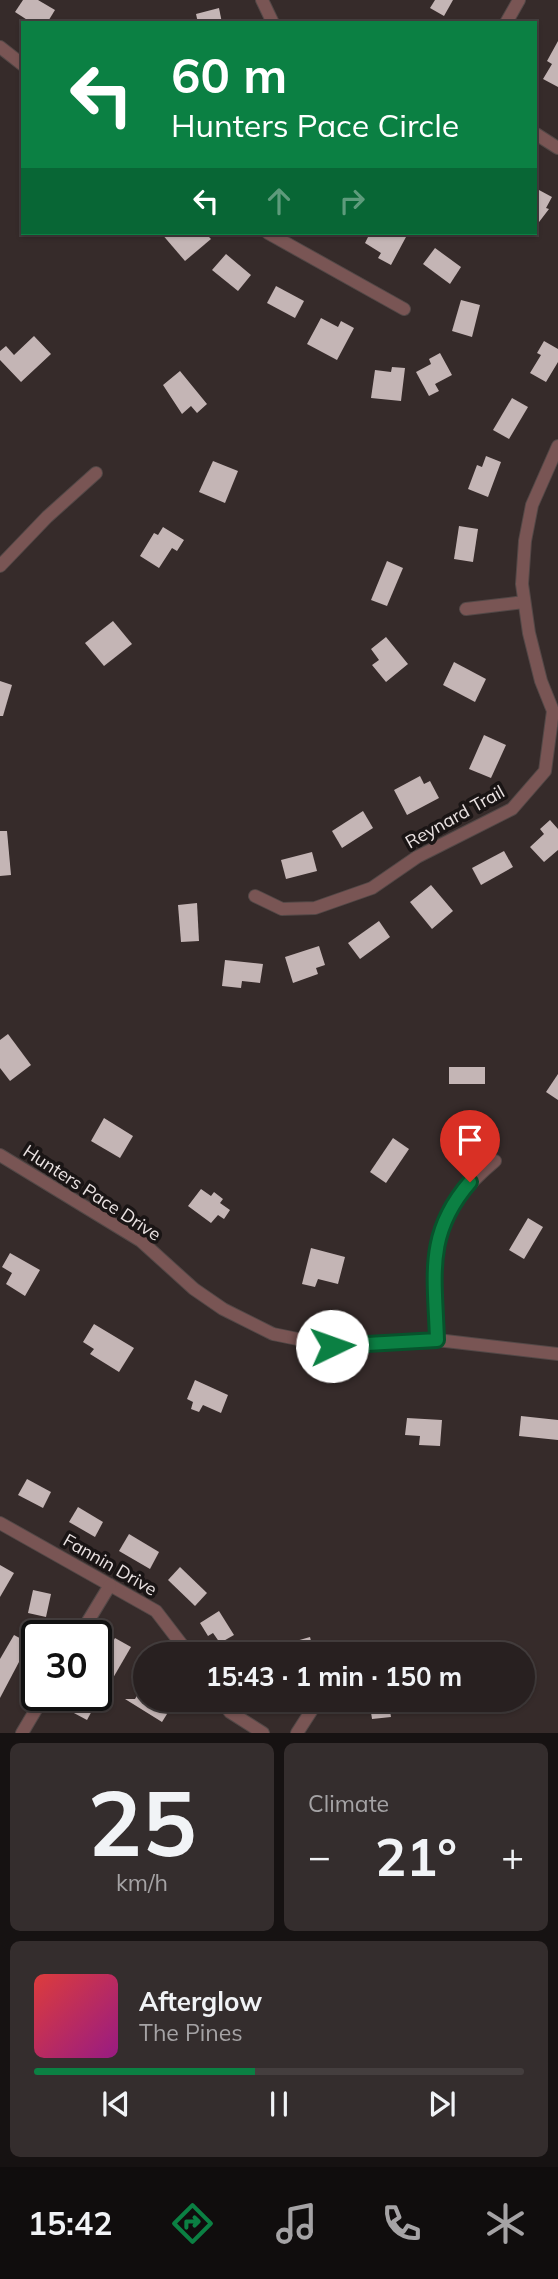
<!DOCTYPE html>
<html lang="en">
<head>
<meta charset="utf-8">
<style>
  body { margin:0; font-family:Mulish,sans-serif; background:#342d2d; color:#f1f3f6; height:100vh; display:flex; flex-direction:column; font-size:26px; white-space:nowrap }
  * { box-sizing:border-box; margin:0 }
  p { font-size:23px; color:#a5a3a5 }
  .icon { flex:none; width:38px; height:38px; fill:none; stroke:currentColor; stroke-width:2; stroke-linecap:round; stroke-linejoin:round }
  .map { position:relative; height:1733px; overflow:hidden }
  .sheet { display:flex; flex-direction:column; gap:10px; padding:10px; background:#161212; flex:1 }
  .sheet>* { flex:none }
  .guide { position:absolute; left:21px; top:21px; width:516px; height:214px; border-radius:0px; box-shadow:0 2px 5px #0004,0 0 0 2px #443e3e; background:#0b8043; color:#fff; overflow:hidden }
  .speed { position:absolute; left:21px; top:1620px; display:flex; gap:14px; font-size:35px; font-weight:700; text-align:center }
  .speed>* { display:grid; place-content:center; width:91px; height:91px; border-radius:50%; background:#282020; box-shadow:0 2px 5px #0004,0 0 0 2px #443e3e; line-height:1 }
  .speed .limit { border:4px solid #111; border-radius:10px; background:#fff; color:#111 }
  .pin { position:absolute; display:grid; place-items:center; width:60px; height:60px; color:#fff; margin:-72px -30px; border-radius:50% 50% 50% 0; rotate:-45deg; box-shadow:0 0 7px #0007 }
  .pin .icon { rotate:45deg }
  .me { position:absolute; width:77px; margin:-38px; rotate:87deg; stroke-linejoin:round; filter:drop-shadow(0 0 5px #0008) }
  .turn { display:flex; align-items:center; gap:24px; height:147px; padding:0 35px; font-size:32px }
  .turn .icon { width:91px; height:91px; stroke-width:2.5 }
  .turn b { display:block; font-size:49px; line-height:60px }
  .lanes { display:flex; align-items:center; height:66px; padding:0 35px; background:#0003; justify-content:center; gap:35px; direction:ltr }
  .lanes .off { opacity:.35 }
  .big { font-size:52px; font-weight:700; line-height:1.1 }
  .sheet .tile { flex:1; display:flex; flex-direction:column; justify-content:center; gap:10px; min-width:0; padding:0 24px; border-radius:10px; background:#342d2d }
  .sheet .dial { align-items:center; gap:0 }
  .dial b { font-size:91px; line-height:1 }
  .song { display:flex; align-items:center; gap:21px }
  .cover { width:84px; height:84px; border-radius:10px; background:linear-gradient(135deg,hsl(0 70% 55%),hsl(310 70% 35%)) }
  .played { height:7px; border-radius:4px; background:linear-gradient(90deg,#0b8043 45%,#443e3e 45%) }
  .keys { display:flex; justify-content:space-around; direction:ltr }
  .heat { display:flex; justify-content:space-between; align-items:center; font-size:38px; direction:ltr }
  .sheet .tiles { flex:1; display:grid; gap:10px; grid-template-columns:1fr 1fr }
  .tile:last-child { grid-column:span 2 }
  .trip { position:absolute; left:133px; top:1642px; width:402px; height:70px; border-radius:35px; background:#282020; box-shadow:0 2px 5px #0004,0 0 0 2px #443e3e; font-weight:700; line-height:70px; text-align:center }
  .tabs { display:flex; height:112px; justify-content:space-around; align-items:center; background:#100d0d; color:#a5a3a5 }
  .tabs .icon { width:49px; height:49px }
  .tabs .selected { color:#0b8043 }
  .tabs b { font-size:32px; color:#f1f3f6 }
  .map>svg:first-child { display:block }
  .building { fill:#c4b5b5 }
  .lines { fill:none; stroke-linecap:round; stroke-linejoin:round }
  .minor-casing { stroke:#534847; stroke-width:14 }
  .minor { stroke:#795554; stroke-width:12 }
  .route-casing { stroke:#07532c; stroke-width:18 }
  .route { stroke:#0b8043; stroke-width:12 }
  .labels { text-anchor:middle; stroke-width:7; stroke-linejoin:round; paint-order:stroke }
  .street-label { font-size:18px; fill:#eae2e2; stroke:#1a1515 }
</style>
</head>
<body>
<div class="map">
<svg width="558" height="1733" viewBox="0 0 558 1733">
  <rect width="100%" height="100%" fill="#362b2a"/>
  <!-- building -->
  <g class="building">
    <polygon points="23,0 38,0 55,10 47,23 32,23 15,12"/>
    <polygon points="435,0 453,0 444,16 430,8"/>
    <polygon points="219,8 222,23 198,23 196,14"/>
    <polygon points="558,41 558,87 543,79 552,64 547,61"/>
    <polygon points="539,190 552,197 546,208 549,209 536,226 536,195"/>
    <polygon points="161,233 205,233 211,239 185,261"/>
    <polygon points="370,233 399,233 406,237 391,265 378,258 381,253 365,243"/>
    <polygon points="435,248 461,267 450,284 423,264"/>
    <polygon points="226,254 251,275 238,291 212,270"/>
    <polygon points="276,286 304,301 295,318 267,303"/>
    <polygon points="461,300 480,305 472,337 452,331"/>
    <polygon points="321,318 338,327 341,321 354,328 337,360 307,344"/>
    <polygon points="34,336 51,354 21,382 0,360 0,351 6,346 14,355"/>
    <polygon points="544,341 558,349 558,362 546,382 530,373 541,355 537,353"/>
    <polygon points="440,353 452,375 435,384 439,391 429,396 416,372 431,364 429,359"/>
    <polygon points="392,367 405,368 401,401 371,398 375,370 391,372"/>
    <polygon points="180,371 207,404 197,413 191,406 182,414 163,385"/>
    <polygon points="512,398 528,407 509,439 493,430"/>
    <polygon points="486,456 501,462 488,497 468,489 477,465 482,467"/>
    <polygon points="213,461 238,471 225,503 199,492"/>
    <polygon points="459,526 478,529 473,562 454,559"/>
    <polygon points="163,527 184,540 177,551 172,548 159,568 140,556 154,533 158,535"/>
    <polygon points="387,561 403,568 387,606 371,600"/>
    <polygon points="113,621 132,644 104,666 85,643"/>
    <polygon points="386,637 408,664 386,682 372,665 379,660 371,649"/>
    <polygon points="454,662 486,679 475,702 443,685"/>
    <polygon points="0,681 12,685 3,716 0,716"/>
    <polygon points="484,735 506,745 491,778 469,769"/>
    <polygon points="420,776 424,784 430,781 439,798 407,815 394,790"/>
    <polygon points="363,811 373,828 342,848 332,831"/>
    <polygon points="550,820 558,829 558,850 544,862 530,847 544,834 540,829"/>
    <polygon points="0,831 7,831 11,875 0,876"/>
    <polygon points="504,851 513,867 481,885 472,868"/>
    <polygon points="312,852 317,871 286,879 281,860"/>
    <polygon points="431,885 453,911 432,929 410,902"/>
    <polygon points="197,903 199,941 181,942 178,905"/>
    <polygon points="379,921 390,937 360,959 348,943"/>
    <polygon points="319,946 325,965 316,968 318,974 293,983 285,957"/>
    <polygon points="225,960 263,964 260,983 242,981 241,988 222,986"/>
    <polygon points="8,1034 31,1065 10,1081 0,1068 0,1040"/>
    <rect x="449" y="1067" width="36" height="17"/>
    <polygon points="558,1074 558,1100 546,1092"/>
    <polygon points="104,1118 133,1136 120,1158 91,1141"/>
    <polygon points="393,1138 409,1149 386,1183 370,1172"/>
    <polygon points="201,1189 211,1196 214,1192 223,1199 220,1203 230,1210 224,1219 218,1215 211,1223 188,1206"/>
    <polygon points="528,1218 543,1227 524,1259 509,1250"/>
    <polygon points="311,1248 345,1257 338,1284 318,1279 315,1287 302,1284"/>
    <polygon points="10,1253 40,1270 25,1296 6,1284 12,1273 2,1267"/>
    <polygon points="94,1324 134,1348 119,1372 90,1354 94,1349 83,1342"/>
    <polygon points="195,1380 228,1395 221,1413 203,1405 199,1412 191,1409 193,1402 187,1399"/>
    <polygon points="521,1416 558,1420 558,1440 519,1436"/>
    <polygon points="407,1418 442,1420 440,1446 419,1445 420,1436 405,1435"/>
    <polygon points="27,1479 51,1492 43,1508 18,1495"/>
    <polygon points="78,1507 103,1522 95,1537 69,1522"/>
    <polygon points="129,1534 159,1552 150,1569 119,1551"/>
    <polygon points="0,1565 14,1573 0,1597"/>
    <polygon points="180,1567 207,1593 195,1606 168,1580"/>
    <polygon points="33,1590 51,1594 46,1617 28,1613"/>
    <polygon points="219,1611 234,1635 220,1643 213,1633 208,1636 200,1623"/>
    <polygon points="14,1635 29,1643 0,1698 0,1659"/>
    <polygon points="310,1637 314,1654 284,1654 282,1645"/>
    <polygon points="115,1638 131,1647 113,1678 97,1669"/>
    <polygon points="145,1682 145,1699 162,1699 172,1706 162,1722 125,1699 135,1699"/>
    <polygon points="81,1696 100,1696 87,1720 72,1712"/>
    <polygon points="369,1699 388,1699 391,1717 372,1719"/>
  </g>
  <g class="lines">
    <defs>
      <g id="minor">
        <polyline points="262,0 273,23"/>
        <polyline points="506,23 519,0"/>
        <polyline points="0,47 23,65"/>
        <polyline points="536,134 558,148"/>
        <polyline points="268,233 404,309"/>
        <polyline points="0,566 47,517 96,473"/>
        <polyline points="466,609 524,602"/>
        <polyline points="255,896 282,909 315,908 372,888 417,857 512,809 545,771 553,711 541,681 529,633 522,584 525,541 532,505 558,446"/>
        <polyline points="0,1155 141,1241 194,1289 223,1309 273,1334 332,1346 437,1340 558,1354"/>
        <path d="M437 1340C433 1253 423 1222 495 1161"/>
        <polyline points="0,1523 156,1611 189,1654"/>
        <polyline points="79,1636 110,1585"/>
        <polyline points="220,1699 230,1712 263,1733"/>
        <polyline points="22,1733 44,1696"/>
        <polyline points="297,1733 315,1705"/>
      </g>
    </defs>
    <!-- minor casing -->
    <use href="#minor" class="minor-casing"/>
    <!-- minor -->
    <use href="#minor" class="minor"/>
  </g>
  <g class="lines">
    <defs>
      <path id="route" d="M332 1346 437 1340C435 1275 425 1234 470 1182"/>
    </defs>
    <!-- route casing -->
    <use href="#route" class="route-casing"/>
    <!-- route -->
    <use href="#route" class="route"/>
  </g>
  <g class="labels">
    <!-- street labels -->
    <g class="street-label">
      <text transform="translate(455 817) rotate(-29)" y="6">Reynard Trail</text>
      <text transform="translate(92 1193) rotate(33)" y="6">Hunters Pace Drive</text>
      <text transform="translate(110 1565) rotate(30)" y="6">Fannin Drive</text>
    </g>
  </g>
</svg>
<div class="speed"><div class="limit">30</div></div>
<div class="pin" style="left:470px;top:1182px;background:#d93025"><svg class="icon" aria-label="arrive" viewBox="0 0 24 24"><path d="M6 21V4h12l-3 4 3 4H6"/></svg></div>
<svg class="me" style="left:332px;top:1346px" viewBox="-20 -20 40 40"><circle r="19" fill="#fff"/><path d="M0-13L10 11 0 6-10 11z" fill="#0b8043"/></svg>
<div class="trip">15:43 · 1 min · 150 m</div>
<div class="guide">
<div class="turn"><svg class="icon" aria-label="left" viewBox="0 0 24 24"><path d="M17 20v-9H6M10 6l-5 5 5 5"/></svg><div><b>60 m</b>Hunters Pace Circle</div></div>
<div class="lanes"><svg class="icon" aria-label="left" viewBox="0 0 24 24"><path d="M17 20v-9H6M10 6l-5 5 5 5"/></svg><svg class="icon off" aria-label="ahead" viewBox="0 0 24 24"><path d="M12 20V5M6 11l6-6 6 6"/></svg><svg class="icon off" aria-label="right" viewBox="0 0 24 24"><path d="M7 20v-9h11M14 6l5 5-5 5"/></svg></div>
</div>
</div>
<section class="sheet">
<div class="tiles">
<div class="tile dial"><b>25</b><p>km/h</p></div>
<div class="tile"><p>Climate</p>
<div class="heat"><a>−</a><b class="big">21°</b><a>+</a></div>
</div>
<div class="tile">
<div class="song"><i class="cover"></i><div><b>Afterglow</b><p>The Pines</p></div></div>
<div class="played"></div>
<div class="keys"><svg class="icon" aria-label="previous" viewBox="0 0 24 24"><path d="M18 5L8 12l10 7zM5 5v14"/></svg><svg class="icon" aria-label="pause" viewBox="0 0 24 24"><path d="M8 5v14M16 5v14"/></svg><svg class="icon" aria-label="next" viewBox="0 0 24 24"><path d="M6 5l10 7-10 7zM19 5v14"/></svg></div>
</div>
</div>
</section>
<nav class="tabs">
<b>15:42</b>
<svg class="icon selected" aria-label="directions" viewBox="0 0 24 24"><path d="M12 3l9 9-9 9-9-9zM9 14v-3h6M13 9l2 2-2 2"/></svg>
<svg class="icon" aria-label="music" viewBox="0 0 24 24"><path d="M9 18V5l10-2v13"/><circle cx="6" cy="18" r="3"/><circle cx="16" cy="16" r="3"/></svg>
<svg class="icon" aria-label="phone" viewBox="0 0 24 24"><path d="M5 4h4l2 5-3 2q2 4 5 5l2-3 5 2v4C11 20 4 13 5 4z"/></svg>
<svg class="icon" aria-label="climate" viewBox="0 0 24 24"><path d="M12 3v18M4 7l16 10M4 17L20 7"/></svg>
</nav>
</body>
</html>
